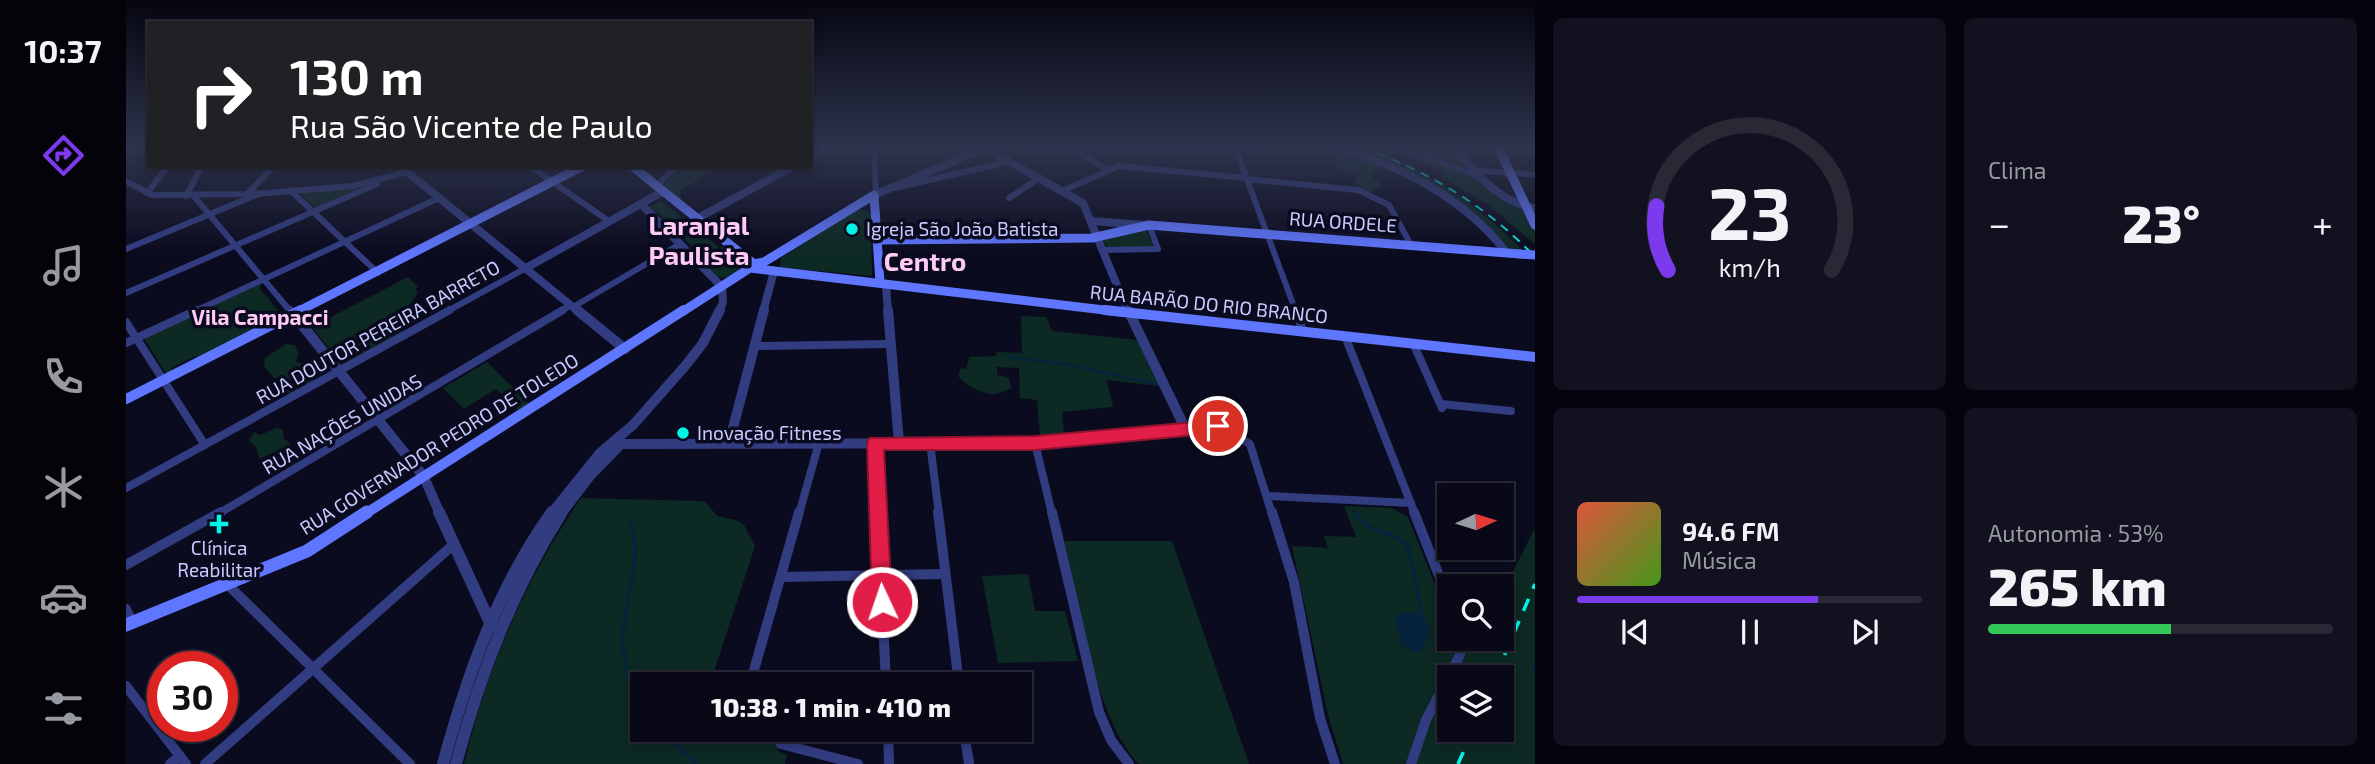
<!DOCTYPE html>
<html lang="pt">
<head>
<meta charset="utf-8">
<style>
  body { margin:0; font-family:"Exo 2",sans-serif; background:#111120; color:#f1f3f6; height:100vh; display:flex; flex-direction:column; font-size:26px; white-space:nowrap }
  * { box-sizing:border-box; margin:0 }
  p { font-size:23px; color:#989aa1 }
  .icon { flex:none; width:38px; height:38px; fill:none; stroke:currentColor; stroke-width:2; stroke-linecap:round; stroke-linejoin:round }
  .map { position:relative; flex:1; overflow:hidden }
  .sheet { display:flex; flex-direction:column; gap:18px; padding:18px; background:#04040d; width:840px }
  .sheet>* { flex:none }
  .hud { position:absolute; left:21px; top:21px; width:665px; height:147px; border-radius:0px; box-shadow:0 4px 10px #0003,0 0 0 2px #292936; background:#202124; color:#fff; overflow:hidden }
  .needle { width:46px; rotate:86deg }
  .tools { position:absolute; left:1311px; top:483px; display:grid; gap:14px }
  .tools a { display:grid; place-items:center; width:77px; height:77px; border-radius:0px; background:#080817; box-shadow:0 4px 10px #0003,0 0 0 2px #292936; font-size:35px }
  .speed { position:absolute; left:21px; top:651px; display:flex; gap:14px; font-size:35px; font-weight:700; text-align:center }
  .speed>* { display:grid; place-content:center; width:91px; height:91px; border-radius:50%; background:#080817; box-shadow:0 4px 10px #0003,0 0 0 2px #292936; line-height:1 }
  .speed .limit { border:10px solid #d22; background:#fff; color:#111 }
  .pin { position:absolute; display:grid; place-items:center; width:60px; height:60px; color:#fff; margin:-30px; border:4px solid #fff; border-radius:50%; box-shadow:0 2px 7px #0007 }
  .me { position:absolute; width:77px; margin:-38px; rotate:357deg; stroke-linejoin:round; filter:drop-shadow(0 0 5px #0008) }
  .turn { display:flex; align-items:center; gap:24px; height:147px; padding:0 28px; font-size:32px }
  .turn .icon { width:91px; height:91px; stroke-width:2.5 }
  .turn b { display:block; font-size:49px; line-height:60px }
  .big { font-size:52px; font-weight:800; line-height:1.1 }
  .sheet .widget { flex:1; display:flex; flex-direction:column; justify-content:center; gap:10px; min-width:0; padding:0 24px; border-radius:10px; background:#111120 }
  .sheet .dial { align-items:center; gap:0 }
  .dial svg { height:182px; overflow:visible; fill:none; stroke:#292936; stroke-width:7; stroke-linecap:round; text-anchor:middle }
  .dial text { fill:#f1f3f6; stroke:none }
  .song { display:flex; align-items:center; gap:21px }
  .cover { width:84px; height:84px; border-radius:10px; background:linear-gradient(135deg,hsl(10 70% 55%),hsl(100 70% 35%)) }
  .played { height:7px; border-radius:4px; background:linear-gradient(90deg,#7c3aed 70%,#292936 70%) }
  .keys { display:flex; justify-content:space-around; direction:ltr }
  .heat { display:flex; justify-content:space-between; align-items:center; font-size:38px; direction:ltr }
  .charge { height:10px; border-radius:5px; background:linear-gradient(90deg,#34c759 53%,#292936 0) }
  .sheet .tiles { flex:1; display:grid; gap:18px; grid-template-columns:repeat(2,1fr) }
  .trip { position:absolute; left:504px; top:672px; width:402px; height:70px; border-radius:0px; background:#080817; box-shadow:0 4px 10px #0003,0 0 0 2px #292936; font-weight:800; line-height:70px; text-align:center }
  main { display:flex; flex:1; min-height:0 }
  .dock { display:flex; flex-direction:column; width:126px; justify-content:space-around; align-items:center; background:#030309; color:#989aa1 }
  .dock .icon { width:49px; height:49px }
  .dock .selected { color:#7c3aed }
  .dock b { font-size:32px; color:#f1f3f6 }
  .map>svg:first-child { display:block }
  .green { fill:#0d2923; fill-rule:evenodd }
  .water { fill:#06233d }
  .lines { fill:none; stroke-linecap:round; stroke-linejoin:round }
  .stream-far1 { stroke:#06233d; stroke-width:2.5 }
  .stream { stroke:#06233d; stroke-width:3.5 }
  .minor-far2 { stroke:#323c81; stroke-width:6 }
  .minor-far1 { stroke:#323c81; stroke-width:8 }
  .minor { stroke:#323c81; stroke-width:10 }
  .tertiary-far2 { stroke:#323c81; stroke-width:8 }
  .tertiary-far1 { stroke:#323c81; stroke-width:10 }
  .tertiary { stroke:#323c81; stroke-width:12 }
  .secondary-far2 { stroke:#5f76ff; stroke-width:9 }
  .secondary-far1 { stroke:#5f76ff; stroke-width:10 }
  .secondary { stroke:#5f76ff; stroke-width:13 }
  .rail-far1 { stroke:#00f3e4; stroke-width:2; stroke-dasharray:9 7; stroke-linecap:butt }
  .rail { stroke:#00f3e4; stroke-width:3.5; stroke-dasharray:13 11; stroke-linecap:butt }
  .secondary-bridge { stroke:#5f76ff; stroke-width:9 }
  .route { fill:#e11d48; stroke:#92132f; stroke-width:2 }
  .poi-dot { fill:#00f3e4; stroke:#0b0b1f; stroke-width:2.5 }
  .labels { text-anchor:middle; stroke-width:7; stroke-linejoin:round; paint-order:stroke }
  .street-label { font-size:19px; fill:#c8cbff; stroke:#0b0b1f }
  .poi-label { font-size:19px; fill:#c8cbff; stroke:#0b0b1f; text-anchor:start }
  .neighbourhood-label { font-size:21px; font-weight:bold; fill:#ffcaf5; stroke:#0b0b1f }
  .district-label { font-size:26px; font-weight:bold; fill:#ffcaf5; stroke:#0b0b1f }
</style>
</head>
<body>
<main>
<nav class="dock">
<b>10:37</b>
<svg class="icon selected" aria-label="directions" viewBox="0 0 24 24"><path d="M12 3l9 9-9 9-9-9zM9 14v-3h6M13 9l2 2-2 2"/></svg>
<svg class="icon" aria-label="music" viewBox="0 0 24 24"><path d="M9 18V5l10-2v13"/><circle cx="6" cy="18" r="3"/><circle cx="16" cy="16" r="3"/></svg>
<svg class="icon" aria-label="phone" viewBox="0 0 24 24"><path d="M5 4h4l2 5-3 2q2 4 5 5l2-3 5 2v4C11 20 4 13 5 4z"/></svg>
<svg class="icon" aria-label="climate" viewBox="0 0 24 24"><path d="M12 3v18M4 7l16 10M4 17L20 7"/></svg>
<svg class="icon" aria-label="car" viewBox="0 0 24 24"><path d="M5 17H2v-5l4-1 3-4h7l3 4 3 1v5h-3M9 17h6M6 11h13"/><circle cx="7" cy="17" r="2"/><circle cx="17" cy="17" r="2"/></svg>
<svg class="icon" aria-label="filters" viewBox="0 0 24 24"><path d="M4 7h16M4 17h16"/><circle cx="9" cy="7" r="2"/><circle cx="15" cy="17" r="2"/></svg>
</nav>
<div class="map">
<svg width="1409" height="764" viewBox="0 0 1409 764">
  <rect width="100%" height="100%" fill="#0b0b1f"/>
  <!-- green -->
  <g class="green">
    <path d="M1216 147C1273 147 1359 210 1397 251L1384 249 1334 203Z"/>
    <polygon points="1259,147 1323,147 1369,196 1397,210 1409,228 1409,244 1362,205 1315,177 1319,172"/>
    <polygon points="1206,150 1253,165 1245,178 1257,184 1244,193 1230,186 1228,173 1212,172"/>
    <polygon points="555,166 595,166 555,190 554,201 536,186"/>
    <polygon points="232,186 234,188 190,208 173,193"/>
    <polygon points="535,201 594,248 597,246 618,267 601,278 591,277 575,260 577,258 573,254 533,213 522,207"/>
    <polygon points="732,209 742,211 745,215 746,276 653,267 656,257"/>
    <polygon points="1020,230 1028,247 982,248 977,240"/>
    <polygon points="282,277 292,287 289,289 292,293 281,308 282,313 269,320 279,331 216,365 186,327"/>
    <polygon points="135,283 134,289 141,297 146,294 142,298 154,313 159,309 162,313 79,356 69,356 44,369 51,370 40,374 18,338"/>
    <path d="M895 316 920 317 926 331 1011 340 1033 386 981 380 987 407 936 412 938 434 914 436 911 400 894 398 893 368 871 367V375L882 377 886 388C880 390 874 394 868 394 858 395 836 384 832 375L835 368 840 369 843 357 870 356 871 352 896 353Z"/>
    <polygon points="160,344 169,345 173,353 170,362 183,364 188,381 165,393 158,393 158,380 148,378 138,366 139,358"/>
    <polygon points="361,362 404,404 393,411 370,389 338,409 317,388"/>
    <polygon points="151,428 157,430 158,439 165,444 134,459 130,447 123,441 128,432 134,435"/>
    <path d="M455 498 572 501 580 502 591 516 610 520 618 525 629 546 584 684H516V730H641L653 738 652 751 661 755 659 764H338C361 667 399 580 455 498Z"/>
    <path d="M1218 506 1266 508 1282 517 1323 620V639H1335L1348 646 1352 639H1376V593L1409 528V764H1217L1202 715 1166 546 1202 548 1198 536 1230 537ZM1323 677H1376V730H1323Z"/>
    <path d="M938 541H1046L1123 764H1013C969 719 953 604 938 541Z"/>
    <polygon points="902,574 909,611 939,611 952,661 872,663 856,576"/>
  </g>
  <!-- water -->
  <polygon class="water" points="1289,612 1296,615 1305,632 1294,651 1287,652 1275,645 1269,618 1274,613"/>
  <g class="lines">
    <!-- stream-far1 -->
    <g class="stream-far1">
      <polyline points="882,357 945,365 1030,384"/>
      <polyline points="1228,511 1230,514"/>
    </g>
    <!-- stream -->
    <g class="stream">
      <path d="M1229 512C1242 535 1266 529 1282 546L1296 615"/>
      <path d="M504 520C519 562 496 599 497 642 497 665 507 688 516 709"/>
      <polyline points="1407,667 1409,672"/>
      <polyline points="534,730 570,764"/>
    </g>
    <!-- minor-far2 -->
    <g class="minor-far2">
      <polyline points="748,147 750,194"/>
      <polyline points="1109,147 1170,312"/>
      <polyline points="1272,147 1355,177"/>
      <polyline points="948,149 981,170"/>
      <polyline points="404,166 484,222"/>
      <polyline points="1349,170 1384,173"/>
      <polyline points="1392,173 1409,175"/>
      <polyline points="1121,179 1232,190 1263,205 1285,245"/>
      <polyline points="0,181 26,195 129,194 226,186 281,172"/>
      <polyline points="530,187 550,166"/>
      <polyline points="769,188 881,162"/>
      <polyline points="164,190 252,273"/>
      <polyline points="936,191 993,166 1121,178"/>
      <polyline points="123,192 148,166"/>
      <polyline points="21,193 42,166"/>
      <polyline points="67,195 165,312"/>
      <polyline points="60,196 76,166"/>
      <polyline points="883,198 912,179"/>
      <polyline points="0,249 135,193"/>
      <polyline points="977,250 1032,249 1023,225"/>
      <polyline points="0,293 251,184"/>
      <polyline points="447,307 554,244"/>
      <polyline points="67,312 313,198"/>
      <polyline points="320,312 400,268"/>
      <polyline points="434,312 445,305"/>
    </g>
    <!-- minor-far1 -->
    <g class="minor-far1">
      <polyline points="164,310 168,315"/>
      <polyline points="1169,310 1177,331"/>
      <polyline points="0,322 79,445"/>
      <polyline points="1219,336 1289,514"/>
      <polyline points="0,343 71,310"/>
      <polyline points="1287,343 1316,408"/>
      <polyline points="628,346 763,344"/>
      <polyline points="1315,404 1385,411"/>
      <polyline points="1059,428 1092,426 1124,444 1146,514"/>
      <polyline points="749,443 752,514"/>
      <polyline points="804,443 813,514"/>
      <polyline points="909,443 926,514"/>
      <polyline points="0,488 324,310"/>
      <polyline points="1142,496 1285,503"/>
      <polyline points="92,514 437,310"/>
      <polyline points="673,514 693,443"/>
    </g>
    <!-- minor -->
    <g class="minor">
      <polyline points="752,512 760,684"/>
      <polyline points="812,512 833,684"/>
      <polyline points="926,512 973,712 985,740 1003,764"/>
      <polyline points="1146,512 1168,582 1194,718 1209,764"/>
      <polyline points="1288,512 1323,601"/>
      <polyline points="0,565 95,512"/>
      <polyline points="655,577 819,574"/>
      <polyline points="102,585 284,764"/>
      <polyline points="0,609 6,622"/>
      <polyline points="624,684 673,512"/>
      <polyline points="0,686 60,764"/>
      <polyline points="762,730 763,764"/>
      <polyline points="838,730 843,764"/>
      <polyline points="655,744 732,764"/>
      <polyline points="44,764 54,756"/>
      <polyline points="79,764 327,545"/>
      <polyline points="1285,764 1300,720 1334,655 1338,639"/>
    </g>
    <!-- tertiary-far2 -->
    <g class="tertiary-far2">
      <path d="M1210 147C1277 167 1337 197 1381 253"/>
      <path d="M1328 147C1351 174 1371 201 1408 208"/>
      <polyline points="684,157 703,147"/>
      <polyline points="274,166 453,312"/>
      <polyline points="748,195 859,148 957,203 1002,312"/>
      <polyline points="518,203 518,207 596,287 597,302 593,312"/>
      <polyline points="570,219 668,166"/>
      <polyline points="965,221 1019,225"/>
      <polyline points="400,268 536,192"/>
      <polyline points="760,286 762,312"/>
      <polyline points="637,312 648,271"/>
    </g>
    <!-- tertiary-far1 -->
    <g class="tertiary-far1">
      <polyline points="451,310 499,349"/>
      <polyline points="762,310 773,443"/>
      <polyline points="168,315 298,477 314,514"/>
      <polyline points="603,443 638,310"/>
      <polyline points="425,514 474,453 507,425 560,365 577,343 594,310"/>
      <polyline points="435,514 464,476 495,444 909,443 1059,428 1002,310"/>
    </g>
    <!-- tertiary -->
    <g class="tertiary">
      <polyline points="313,512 366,627"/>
      <path d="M317 764C341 676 372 587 426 512"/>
      <path d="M330 764C354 674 386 591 436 512"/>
    </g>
    <!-- secondary-far2 -->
    <g class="secondary-far2">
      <polyline points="1372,147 1409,225"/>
      <polyline points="506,166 628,264 638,262 748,195 754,282"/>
      <polyline points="751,240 966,238 1023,225 1394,254"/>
      <polyline points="171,312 457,166"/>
      <polyline points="556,312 624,268 995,312"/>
    </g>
    <!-- secondary-far1 -->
    <g class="secondary-far1">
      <polyline points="979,310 1409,357"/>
      <polyline points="0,399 175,310"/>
      <polyline points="239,514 558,310"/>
    </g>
    <!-- secondary -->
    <polyline class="secondary" points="0,625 181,551 241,512"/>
    <!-- rail-far1 -->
    <path class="rail-far1" d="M1236 147C1302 172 1360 205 1409 257"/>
    <!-- rail -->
    <g class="rail">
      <polyline points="1369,677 1409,584"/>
      <polyline points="1332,764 1347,730"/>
    </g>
    <!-- secondary-bridge -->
    <polyline class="secondary-bridge" points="1394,254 1409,255"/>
  </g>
  <!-- sky -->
  <linearGradient id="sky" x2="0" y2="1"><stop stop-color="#060611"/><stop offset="0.58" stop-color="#2e344d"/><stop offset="1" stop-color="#2e344d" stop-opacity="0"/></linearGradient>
  <rect width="1409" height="254" fill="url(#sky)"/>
  <!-- route -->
  <polygon class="route" points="1092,420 1101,426 1092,433 909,450 758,450 766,602 763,609 756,612 749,609 746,602 741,443 743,438 909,436"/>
  <!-- markers -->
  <g class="poi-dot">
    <circle cx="726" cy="229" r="7"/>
    <circle cx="557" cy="433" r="7"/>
    <path d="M89.5 513.5h7v7h7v7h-7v7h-7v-7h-7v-7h7z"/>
  </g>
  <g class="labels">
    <!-- street labels -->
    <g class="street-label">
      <text transform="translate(1217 222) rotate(4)" y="7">RUA ORDELE</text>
      <text transform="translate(1083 304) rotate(6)" y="7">RUA BARÃO DO RIO BRANCO</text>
      <text transform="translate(252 332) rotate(-29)" y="7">RUA DOUTOR PEREIRA BARRETO</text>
      <text transform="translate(216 424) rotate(-30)" y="7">RUA NAÇÕES UNIDAS</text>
      <text transform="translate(313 444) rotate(-32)" y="7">RUA GOVERNADOR PEDRO DE TOLEDO</text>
    </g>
    <!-- poi labels -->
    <g class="poi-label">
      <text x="740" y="236">Igreja São João Batista</text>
      <text x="571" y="440">Inovação Fitness</text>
      <text x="93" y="555" text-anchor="middle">Clínica<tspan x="93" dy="22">Reabilitar</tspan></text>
    </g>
    <!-- neighbourhood labels -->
    <g class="neighbourhood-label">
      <text x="134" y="325">Vila Campacci</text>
    </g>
    <!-- district labels -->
    <g class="district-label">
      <text x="573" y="235">Laranjal<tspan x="573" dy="30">Paulista</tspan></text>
      <text x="799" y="271">Centro</text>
    </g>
  </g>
</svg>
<div class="tools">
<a><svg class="needle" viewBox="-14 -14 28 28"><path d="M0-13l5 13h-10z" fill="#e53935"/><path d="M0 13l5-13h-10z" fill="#989aa1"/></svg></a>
<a><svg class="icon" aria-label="search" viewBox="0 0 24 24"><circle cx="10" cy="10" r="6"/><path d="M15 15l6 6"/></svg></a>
<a><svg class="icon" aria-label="layers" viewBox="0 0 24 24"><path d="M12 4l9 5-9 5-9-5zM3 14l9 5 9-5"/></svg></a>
</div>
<div class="speed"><div class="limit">30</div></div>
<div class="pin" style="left:1092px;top:426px;background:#d93025"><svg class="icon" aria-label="arrive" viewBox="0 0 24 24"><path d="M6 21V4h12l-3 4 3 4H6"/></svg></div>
<svg class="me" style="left:756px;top:602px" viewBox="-20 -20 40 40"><circle r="17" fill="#e11d48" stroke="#fff" stroke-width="3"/><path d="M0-11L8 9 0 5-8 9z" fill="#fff"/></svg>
<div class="trip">10:38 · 1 min · 410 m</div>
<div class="hud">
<div class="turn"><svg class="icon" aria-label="right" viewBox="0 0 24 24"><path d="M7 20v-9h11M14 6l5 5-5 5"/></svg><div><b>130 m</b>Rua São Vicente de Paulo</div></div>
</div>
</div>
<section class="sheet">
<div class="tiles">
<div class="widget dial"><svg viewBox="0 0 100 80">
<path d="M14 69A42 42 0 1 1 86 69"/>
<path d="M14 69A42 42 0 0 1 9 41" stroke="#7c3aed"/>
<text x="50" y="56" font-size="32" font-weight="700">23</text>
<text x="50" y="72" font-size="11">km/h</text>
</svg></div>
<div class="widget"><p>Clima</p>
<div class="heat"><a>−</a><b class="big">23°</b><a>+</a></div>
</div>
<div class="widget">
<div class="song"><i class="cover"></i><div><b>94.6 FM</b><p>Música</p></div></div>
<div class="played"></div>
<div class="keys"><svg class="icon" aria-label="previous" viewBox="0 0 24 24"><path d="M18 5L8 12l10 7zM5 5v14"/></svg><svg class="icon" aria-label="pause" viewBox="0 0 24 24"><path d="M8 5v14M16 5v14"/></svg><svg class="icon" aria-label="next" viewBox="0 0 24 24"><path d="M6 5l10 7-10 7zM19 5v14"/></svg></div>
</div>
<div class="widget"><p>Autonomia · 53%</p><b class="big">265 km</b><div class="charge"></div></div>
</div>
</section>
</main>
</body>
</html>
